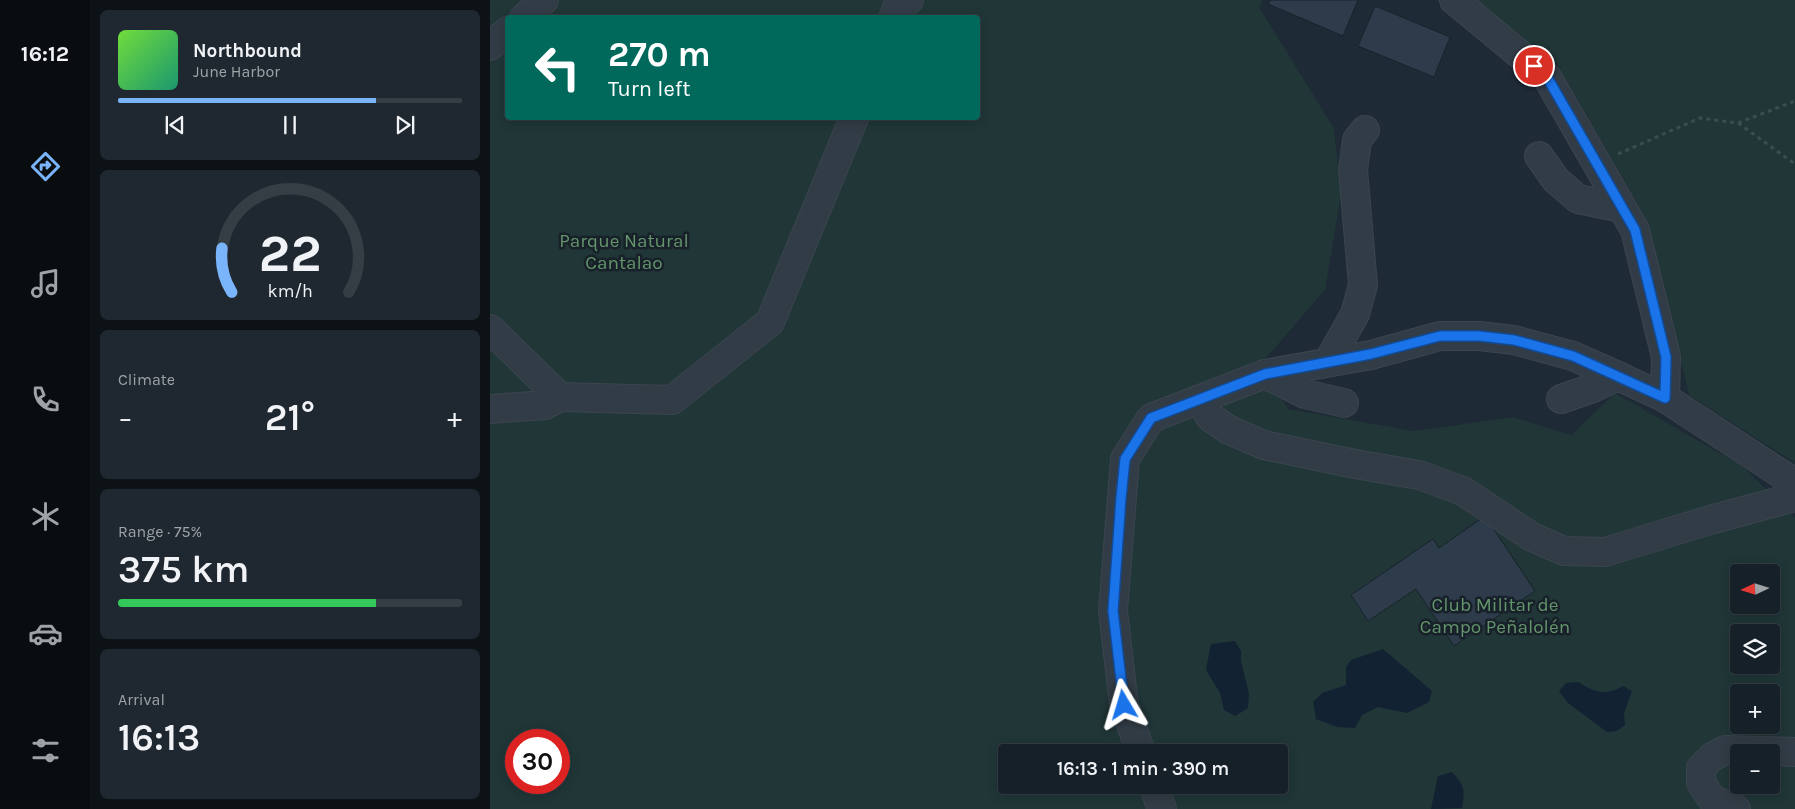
<!DOCTYPE html>
<html lang="en">
<head>
<meta charset="utf-8">
<style>
  body { margin:0; font-family:Karla,sans-serif; background:#1f2830; color:#f1f3f6; height:100vh; display:flex; flex-direction:column; font-size:19px; white-space:nowrap }
  * { box-sizing:border-box; margin:0 }
  p { font-size:16px; color:#9ea3a8 }
  .icon { flex:none; width:28px; height:28px; fill:none; stroke:currentColor; stroke-width:2; stroke-linecap:round; stroke-linejoin:round }
  .map { position:relative; flex:1; overflow:hidden }
  .side { display:flex; flex-direction:column; gap:10px; padding:10px; background:#0c1216; width:400px }
  .side>* { flex:none }
  .top-card { position:absolute; left:15px; top:15px; width:475px; height:105px; border-radius:5px; box-shadow:0 2px 12px #0003,0 0 0 1px #353e45; background:#00695c; color:#fff; overflow:hidden }
  .needle { width:32px; rotate:266deg }
  .controls { position:absolute; left:1240px; top:564px; display:grid; gap:10px }
  .controls a { display:grid; place-items:center; width:50px; height:50px; border-radius:5px; background:#162028; box-shadow:0 2px 12px #0003,0 0 0 1px #353e45; font-size:25px }
  .speed { position:absolute; left:15px; top:729px; display:flex; gap:10px; font-size:25px; font-weight:700; text-align:center }
  .speed>* { display:grid; place-content:center; width:65px; height:65px; border-radius:50%; background:#162028; box-shadow:0 2px 12px #0003,0 0 0 1px #353e45; line-height:1 }
  .speed .limit { border:8px solid #d22; background:#fff; color:#111 }
  .pin { position:absolute; display:grid; place-items:center; width:42px; height:42px; color:#fff; margin:-21px; border:2px solid #fff; border-radius:50%; box-shadow:0 1px 5px #0007 }
  .me { position:absolute; width:55px; margin:-28px; rotate:353deg; stroke-linejoin:round; filter:drop-shadow(0 0 4px #0008) }
  .turn { display:flex; align-items:center; gap:18px; height:105px; padding:0 20px; font-size:22px }
  .turn .icon { width:65px; height:65px; stroke-width:2.5 }
  .turn b { display:block; font-size:35px; line-height:42px }
  .big { font-size:38px; font-weight:600; line-height:1.1 }
  .side .widget { flex:1; display:flex; flex-direction:column; justify-content:center; gap:8px; min-width:0; padding:0 18px; border-radius:8px; background:#1f2830 }
  .side .dial { align-items:center; gap:0 }
  .dial svg { height:130px; overflow:visible; fill:none; stroke:#353e45; stroke-width:7; stroke-linecap:round; text-anchor:middle }
  .dial text { fill:#f1f3f6; stroke:none }
  .song { display:flex; align-items:center; gap:15px }
  .cover { width:60px; height:60px; border-radius:8px; background:linear-gradient(135deg,hsl(100 70% 55%),hsl(160 70% 35%)) }
  .played { height:5px; border-radius:2px; background:linear-gradient(90deg,#7ab4fa 75%,#353e45 75%) }
  .keys { display:flex; justify-content:space-around; direction:ltr }
  .heat { display:flex; justify-content:space-between; align-items:center; font-size:28px; direction:ltr }
  .charge { height:8px; border-radius:4px; background:linear-gradient(90deg,#34c759 75%,#353e45 0) }
  .trip { position:absolute; left:508px; top:744px; width:290px; height:50px; border-radius:5px; background:#162028; box-shadow:0 2px 12px #0003,0 0 0 1px #353e45; font-weight:600; line-height:50px; text-align:center }
  main { display:flex; flex:1; min-height:0 }
  .dock { display:flex; flex-direction:column; width:90px; justify-content:space-around; align-items:center; background:#090d10; color:#9ea3a8 }
  .dock .icon { width:35px; height:35px }
  .dock .current { color:#7ab4fa }
  .dock b { font-size:22px; color:#f1f3f6 }
  .map>svg:first-child { display:block }
  .green { fill:#203637; fill-rule:evenodd }
  .water { fill:#122232 }
  .building { fill:#2d3b4a; stroke:#19232c }
  .lines { fill:none; stroke-linecap:round; stroke-linejoin:round }
  .minor-casing { stroke:#3b454f; stroke-width:30 }
  .path { stroke:#394f4f; stroke-width:3; stroke-dasharray:4 4; stroke-linecap:butt }
  .minor { stroke:#323c46; stroke-width:28 }
  .route-casing { stroke:#114b97; stroke-width:12 }
  .route { stroke:#1a73e8; stroke-width:9 }
  .labels { text-anchor:middle; stroke-width:5; stroke-linejoin:round; paint-order:stroke }
  .park-label { font-size:19px; fill:#63946b; stroke:#18212a }
</style>
</head>
<body>
<main>
<nav class="dock">
<b>16:12</b>
<svg class="icon current" aria-label="directions" viewBox="0 0 24 24"><path d="M12 3l9 9-9 9-9-9zM9 14v-3h6M13 9l2 2-2 2"/></svg>
<svg class="icon" aria-label="music" viewBox="0 0 24 24"><path d="M9 18V5l10-2v13"/><circle cx="6" cy="18" r="3"/><circle cx="16" cy="16" r="3"/></svg>
<svg class="icon" aria-label="phone" viewBox="0 0 24 24"><path d="M5 4h4l2 5-3 2q2 4 5 5l2-3 5 2v4C11 20 4 13 5 4z"/></svg>
<svg class="icon" aria-label="climate" viewBox="0 0 24 24"><path d="M12 3v18M4 7l16 10M4 17L20 7"/></svg>
<svg class="icon" aria-label="car" viewBox="0 0 24 24"><path d="M5 17H2v-5l4-1 3-4h7l3 4 3 1v5h-3M9 17h6M6 11h13"/><circle cx="7" cy="17" r="2"/><circle cx="17" cy="17" r="2"/></svg>
<svg class="icon" aria-label="filters" viewBox="0 0 24 24"><path d="M4 7h16M4 17h16"/><circle cx="9" cy="7" r="2"/><circle cx="15" cy="17" r="2"/></svg>
</nav>
<section class="side">
<div class="widget">
<div class="song"><i class="cover"></i><div><b>Northbound</b><p>June Harbor</p></div></div>
<div class="played"></div>
<div class="keys"><svg class="icon" aria-label="previous" viewBox="0 0 24 24"><path d="M18 5L8 12l10 7zM5 5v14"/></svg><svg class="icon" aria-label="pause" viewBox="0 0 24 24"><path d="M8 5v14M16 5v14"/></svg><svg class="icon" aria-label="next" viewBox="0 0 24 24"><path d="M6 5l10 7-10 7zM19 5v14"/></svg></div>
</div>
<div class="widget dial"><svg viewBox="0 0 100 80">
<path d="M14 69A42 42 0 1 1 86 69"/>
<path d="M14 69A42 42 0 0 1 8 42" stroke="#7ab4fa"/>
<text x="50" y="56" font-size="32" font-weight="700">22</text>
<text x="50" y="72" font-size="11">km/h</text>
</svg></div>
<div class="widget"><p>Climate</p>
<div class="heat"><a>−</a><b class="big">21°</b><a>+</a></div>
</div>
<div class="widget"><p>Range · 75%</p><b class="big">375 km</b><div class="charge"></div></div>
<div class="widget"><p>Arrival</p><b class="big">16:13</b></div>
</section>
<div class="map">
<svg width="1305" height="809" viewBox="0 0 1305 809">
  <rect width="100%" height="100%" fill="#1e2a35"/>
  <!-- green -->
  <g class="green">
    <path d="M0 0H772L770 9 844 128 851 195 835 290 770 365 798 409 924 431 1023 417 1081 435 1125 393 1252 466 1305 517V809H0ZM18 18H488V118H18ZM1249 572H1281V605H1249ZM1249 632H1281V665H1249ZM1249 692H1281V725H1249ZM26 740H69V782H26ZM516 752H789V785H516ZM1249 752H1281V785H1249Z"/>
    <polygon points="945,0 1305,0 1305,463 1199,395 1157,220 1062,55"/>
  </g>
  <!-- water -->
  <g class="water">
    <polygon points="745,641 751,651 751,661 759,694 758,708 745,716 734,710 730,693 716,670 721,644"/>
    <polygon points="893,649 942,691 939,702 917,713 888,707 872,715 865,728 847,727 826,719 823,702 832,693 856,685 856,667 861,660"/>
    <path d="M1088 682C1106 692 1113 697 1133 686L1142 691 1134 713 1135 725 1127 731 1117 732 1078 703 1069 691 1076 683Z"/>
    <path d="M962 772C975 786 975 790 972 808L941 809 948 776Z"/>
  </g>
  <!-- building -->
  <g class="building">
    <polygon points="780,0 868,0 853,36 778,4"/>
    <polygon points="885,6 960,37 944,77 868,46"/>
    <polygon points="995,516 1045,591 964,646 926,589 878,621 861,595 943,539 949,548"/>
  </g>
  <g class="lines">
    <defs>
      <g id="minor">
        <polyline points="964,0 1057,77 1145,230 1176,357 1175,398"/>
        <polyline points="34,18 54,0"/>
        <polyline points="403,18 407,8 419,0"/>
        <polyline points="0,46 18,31"/>
        <polyline points="1049,156 1066,180 1088,199 1132,208"/>
        <polyline points="0,329 70,397 182,400 280,322 364,118"/>
        <polyline points="838,362 865,314 873,285 863,170 867,140 875,130"/>
        <polyline points="775,374 815,394 854,403"/>
        <polyline points="1071,399 1103,388 1128,376"/>
        <polyline points="710,400 720,417 739,430 774,445 865,464 929,475 973,491 1042,537 1074,551 1115,552 1220,520 1305,497"/>
        <polyline points="0,409 55,405 70,397"/>
        <polyline points="651,752 634,705 623,611 635,459 661,418 775,374 881,355 950,336 989,336 1024,340 1083,356 1128,376 1175,398 1305,483"/>
        <polyline points="663,785 672,809"/>
        <polyline points="1246,809 1222,799 1211,783 1211,768 1222,757 1235,750 1305,752"/>
      </g>
    </defs>
    <!-- minor casing -->
    <use href="#minor" class="minor-casing"/>
    <!-- path -->
    <g class="path">
      <polyline points="1248,123 1305,101"/>
      <polyline points="1128,154 1210,118 1248,123 1305,164"/>
    </g>
    <!-- minor -->
    <use href="#minor" class="minor"/>
  </g>
  <g class="lines">
    <defs>
      <polyline id="route" points="634,705 623,611 631,498 635,459 661,418 775,374 881,354 950,336 989,336 1024,340 1083,356 1175,398 1176,357 1145,230 1057,77 1044,66"/>
    </defs>
    <!-- route casing -->
    <use href="#route" class="route-casing"/>
    <!-- route -->
    <use href="#route" class="route"/>
  </g>
  <g class="labels">
    <!-- park labels -->
    <g class="park-label">
      <text x="134" y="247">Parque Natural<tspan x="134" dy="22">Cantalao</tspan></text>
      <text x="1005" y="611">Club Militar de<tspan x="1005" dy="22">Campo Peñalolén</tspan></text>
    </g>
  </g>
</svg>
<div class="controls">
<a><svg class="needle" viewBox="-14 -14 28 28"><path d="M0-13l5 13h-10z" fill="#e53935"/><path d="M0 13l5-13h-10z" fill="#9ea3a8"/></svg></a>
<a><svg class="icon" aria-label="layers" viewBox="0 0 24 24"><path d="M12 4l9 5-9 5-9-5zM3 14l9 5 9-5"/></svg></a>
<a>+</a>
<a>−</a>
</div>
<div class="speed"><div class="limit">30</div></div>
<div class="pin" style="left:1044px;top:66px;background:#d93025"><svg class="icon" aria-label="arrive" viewBox="0 0 24 24"><path d="M6 21V4h12l-3 4 3 4H6"/></svg></div>
<svg class="me" style="left:634px;top:705px" viewBox="-20 -20 40 40"><path d="M0-17L14 15 0 8-14 15z" fill="#1a73e8" stroke="#fff" stroke-width="4"/></svg>
<div class="trip">16:13 · 1 min · 390 m</div>
<div class="top-card">
<div class="turn"><svg class="icon" aria-label="left" viewBox="0 0 24 24"><path d="M17 20v-9H6M10 6l-5 5 5 5"/></svg><div><b>270 m</b>Turn left</div></div>
</div>
</div>
</main>
</body>
</html>
